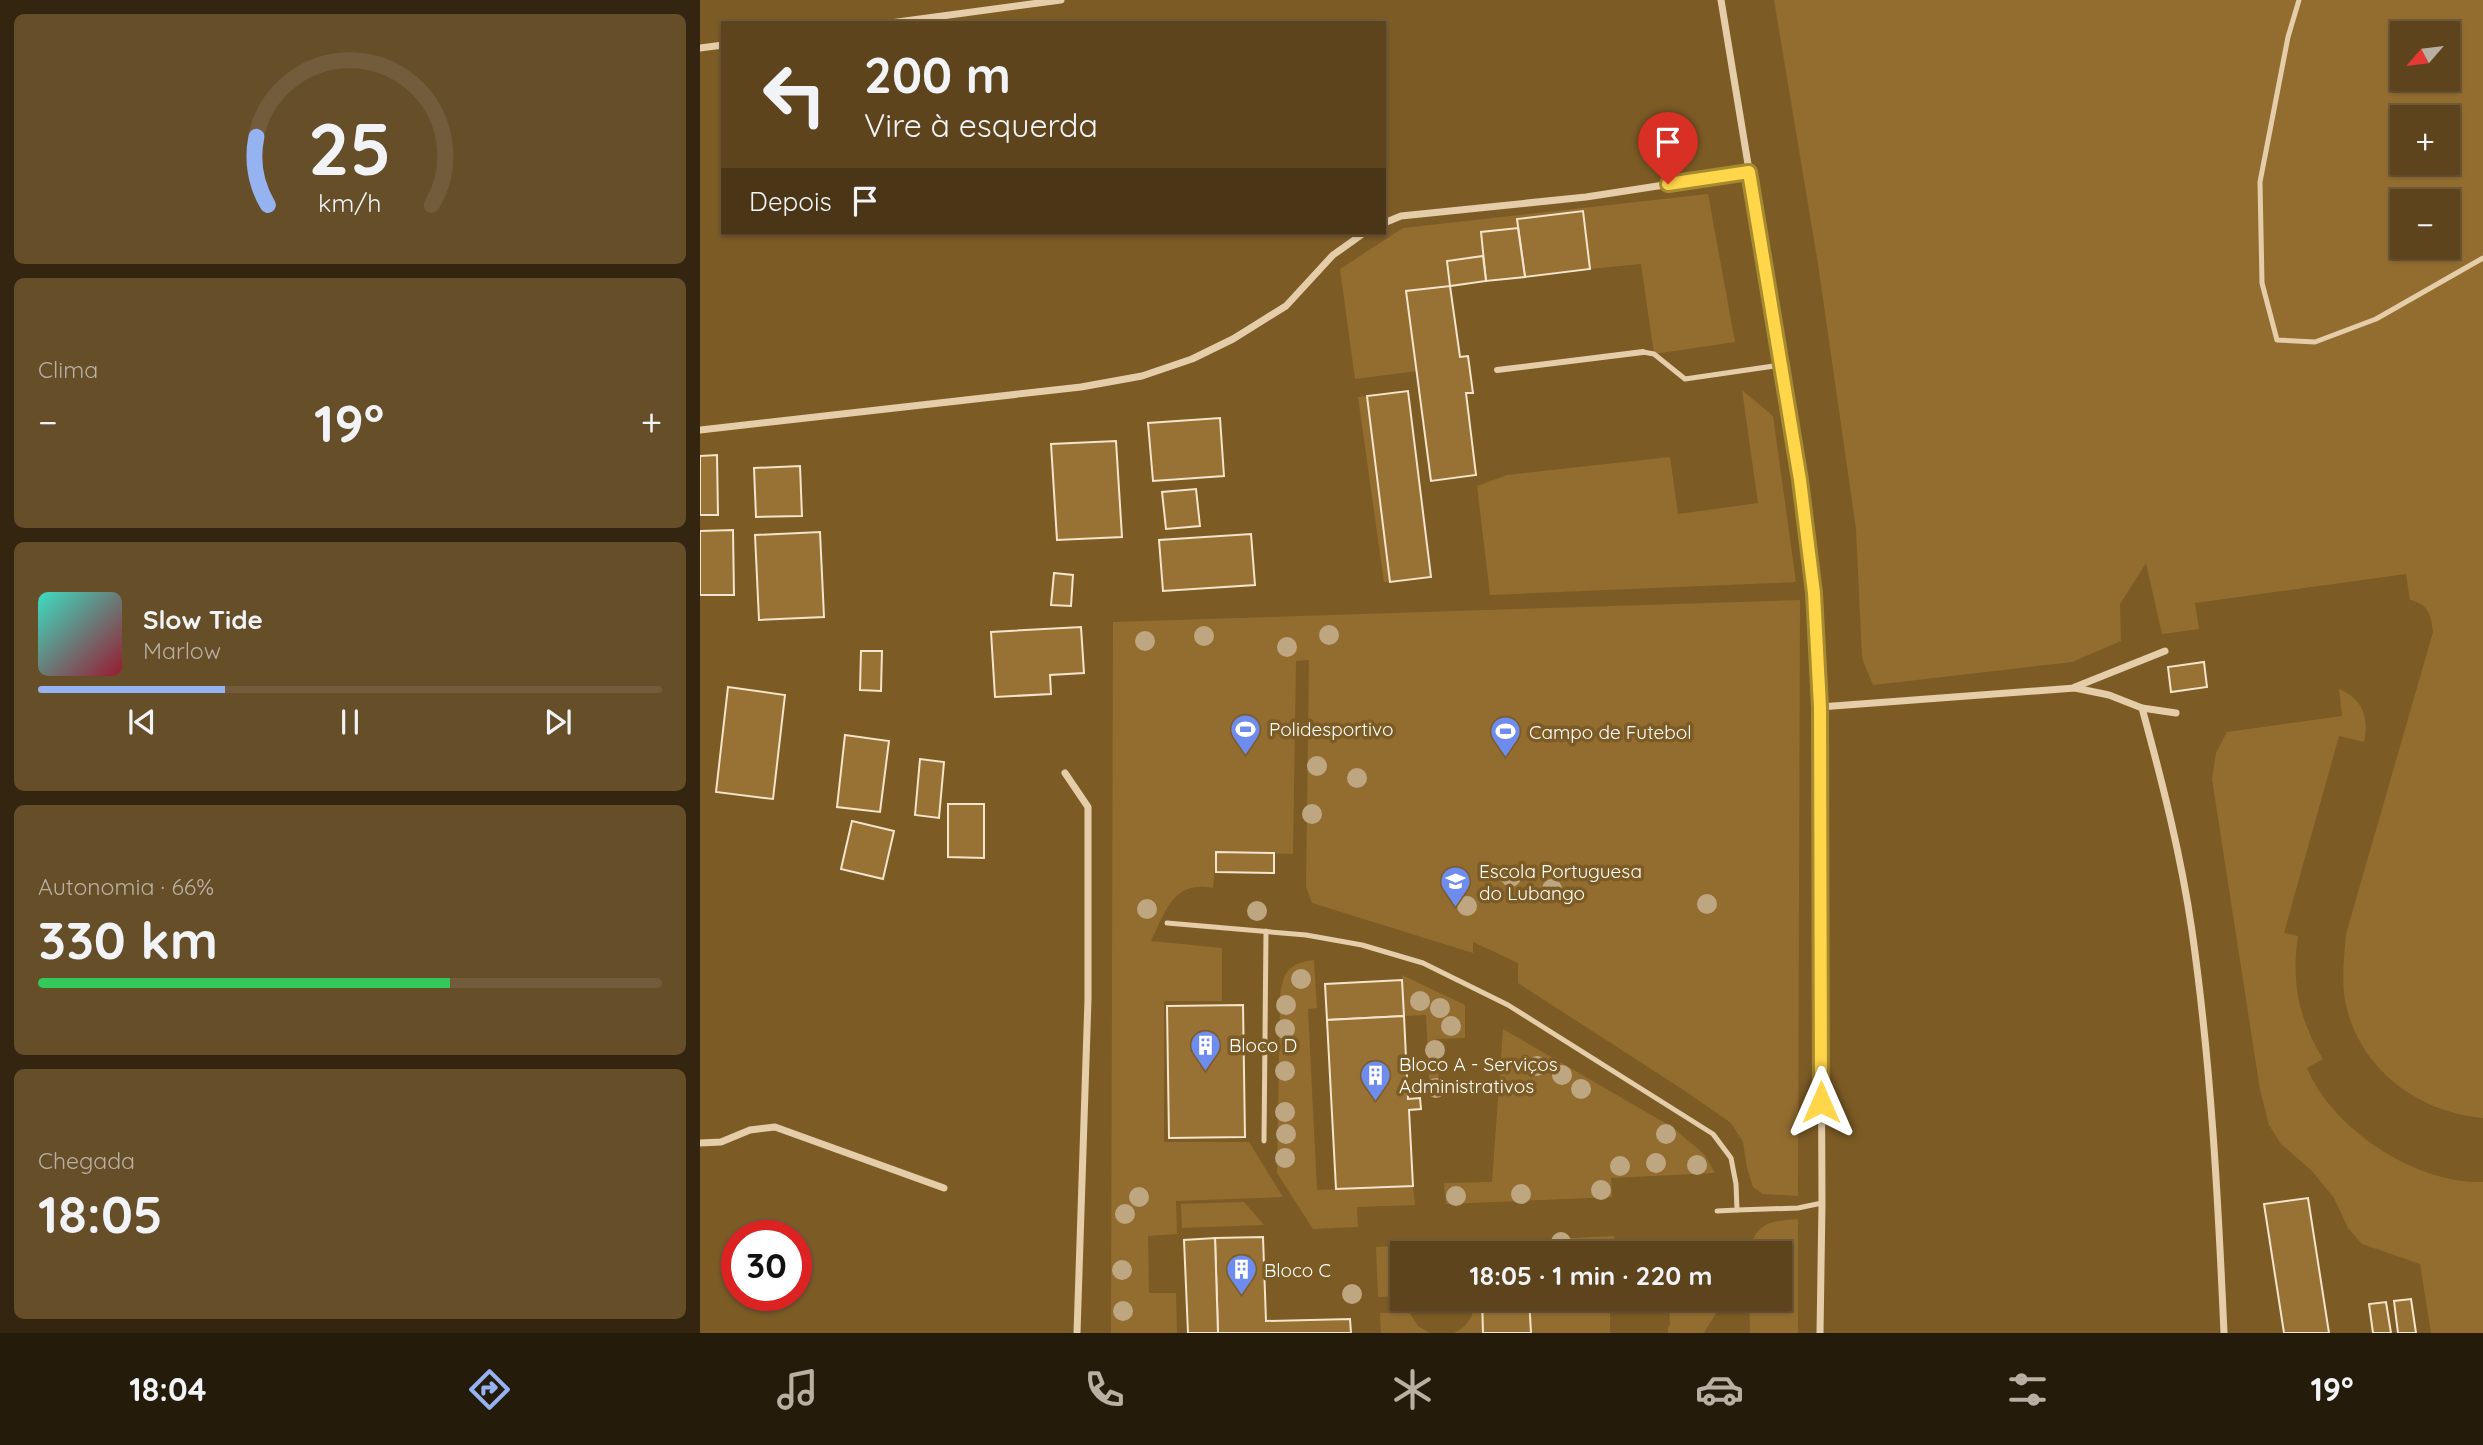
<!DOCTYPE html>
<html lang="pt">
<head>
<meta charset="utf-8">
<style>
  body { margin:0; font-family:Quicksand,sans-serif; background:#664e29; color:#f1f3f6; height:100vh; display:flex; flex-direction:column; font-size:26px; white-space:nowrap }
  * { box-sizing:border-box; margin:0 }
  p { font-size:23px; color:#b9b0a3 }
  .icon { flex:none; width:38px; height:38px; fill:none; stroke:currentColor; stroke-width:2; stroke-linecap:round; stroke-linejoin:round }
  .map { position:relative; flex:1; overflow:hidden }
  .panel { display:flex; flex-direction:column; gap:14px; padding:14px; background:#33250f; width:700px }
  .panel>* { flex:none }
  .hud { position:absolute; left:21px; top:21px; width:665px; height:214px; border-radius:0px; box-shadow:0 2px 5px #0004,0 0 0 2px #725c3b; background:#5d441c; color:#f1f3f6; overflow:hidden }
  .needle { width:46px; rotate:242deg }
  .fabs { position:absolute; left:1690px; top:21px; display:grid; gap:14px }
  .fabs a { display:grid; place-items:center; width:70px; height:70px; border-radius:0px; background:#5d441c; box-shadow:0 2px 5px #0004,0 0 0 2px #725c3b; font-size:35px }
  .speed { position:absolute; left:21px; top:1220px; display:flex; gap:14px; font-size:35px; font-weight:700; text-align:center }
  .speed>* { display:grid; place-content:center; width:91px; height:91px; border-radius:50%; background:#5d441c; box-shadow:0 2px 5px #0004,0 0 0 2px #725c3b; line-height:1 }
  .speed .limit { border:10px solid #d22; background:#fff; color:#111 }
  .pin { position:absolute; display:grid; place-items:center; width:60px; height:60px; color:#fff; margin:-72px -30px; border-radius:50% 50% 50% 0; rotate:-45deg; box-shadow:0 0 7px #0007 }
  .pin .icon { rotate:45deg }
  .me { position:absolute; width:77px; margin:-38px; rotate:0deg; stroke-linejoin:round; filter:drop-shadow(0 0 5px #0008) }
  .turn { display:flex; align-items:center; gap:24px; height:147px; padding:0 28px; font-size:32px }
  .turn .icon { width:91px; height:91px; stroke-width:2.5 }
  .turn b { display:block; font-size:49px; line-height:60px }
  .then { display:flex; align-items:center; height:66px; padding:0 28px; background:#0003; gap:14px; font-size:26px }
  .big { font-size:52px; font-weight:700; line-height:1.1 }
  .panel .card { flex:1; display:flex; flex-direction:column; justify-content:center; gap:10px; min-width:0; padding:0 24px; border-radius:10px; background:#664e29 }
  .panel .dial { align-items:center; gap:0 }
  .dial svg { height:182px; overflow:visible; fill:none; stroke:#725c3b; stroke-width:7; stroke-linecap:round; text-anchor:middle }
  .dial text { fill:#f1f3f6; stroke:none }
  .song { display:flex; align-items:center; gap:21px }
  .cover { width:84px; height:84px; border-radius:10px; background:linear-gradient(135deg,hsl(170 70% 55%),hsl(350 70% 35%)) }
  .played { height:7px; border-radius:4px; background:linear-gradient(90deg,#95b2f1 30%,#725c3b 30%) }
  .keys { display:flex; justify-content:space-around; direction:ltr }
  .heat { display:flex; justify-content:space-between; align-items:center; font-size:38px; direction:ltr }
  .charge { height:10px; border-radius:5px; background:linear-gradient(90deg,#34c759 66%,#725c3b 0) }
  .trip { position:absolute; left:690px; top:1241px; width:402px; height:70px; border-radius:0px; background:#5d441c; box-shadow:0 2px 5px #0004,0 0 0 2px #725c3b; font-weight:700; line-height:70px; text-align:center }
  .dock { display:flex; height:112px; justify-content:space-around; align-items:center; background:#251b0b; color:#b9b0a3 }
  .dock .icon { width:49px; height:49px }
  .dock .current { color:#95b2f1 }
  .dock b { font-size:32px; color:#f1f3f6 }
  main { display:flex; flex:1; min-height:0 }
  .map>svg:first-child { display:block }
  .green { fill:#936d30; fill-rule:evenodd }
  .building { fill:#987235; stroke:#f4e4cc; stroke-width:2 }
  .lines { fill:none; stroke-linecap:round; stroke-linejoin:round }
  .service { stroke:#e5cda9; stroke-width:5 }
  .pedestrian { stroke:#e5cda9; stroke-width:6 }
  .minor { stroke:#e5cda9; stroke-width:7 }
  .tree { fill:#bea681 }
  .route-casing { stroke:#a68a30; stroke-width:18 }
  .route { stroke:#ffd54a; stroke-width:12 }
  .labels { text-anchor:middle; stroke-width:7; stroke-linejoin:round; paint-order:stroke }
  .poi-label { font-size:19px; fill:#fff; stroke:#7c5b25; text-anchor:start }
</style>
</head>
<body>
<main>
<section class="panel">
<div class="card dial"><svg viewBox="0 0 100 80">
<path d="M14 69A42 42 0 1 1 86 69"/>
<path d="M14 69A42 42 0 0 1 9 39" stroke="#95b2f1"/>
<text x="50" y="56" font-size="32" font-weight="700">25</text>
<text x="50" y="72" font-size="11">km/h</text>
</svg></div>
<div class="card"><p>Clima</p>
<div class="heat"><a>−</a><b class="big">19°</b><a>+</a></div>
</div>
<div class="card">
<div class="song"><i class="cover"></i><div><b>Slow Tide</b><p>Marlow</p></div></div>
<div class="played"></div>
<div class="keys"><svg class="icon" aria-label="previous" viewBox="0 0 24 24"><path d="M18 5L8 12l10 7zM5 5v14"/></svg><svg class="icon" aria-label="pause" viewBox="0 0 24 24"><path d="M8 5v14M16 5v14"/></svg><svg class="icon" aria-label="next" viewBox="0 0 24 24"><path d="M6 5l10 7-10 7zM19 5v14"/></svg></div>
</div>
<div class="card"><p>Autonomia · 66%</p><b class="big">330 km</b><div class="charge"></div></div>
<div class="card"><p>Chegada</p><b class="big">18:05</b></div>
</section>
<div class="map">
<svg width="1783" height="1333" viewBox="0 0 1783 1333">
  <rect width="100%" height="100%" fill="#7c5b25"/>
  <!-- green -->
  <g class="green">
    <path d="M1074 0H1783V1118C1718 1112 1661 1070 1646 1005 1641 983 1644 957 1646 934L1733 632C1731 614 1728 604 1710 600L1706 574 1495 603 1499 629 1462 634 1446 563 1420 604 1421 641 1372 662 1173 685 1162 658 1156 529 1118 264ZM1703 33H1748V79H1703ZM1703 117H1748V163H1703ZM1703 201H1748V247H1703Z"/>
    <polygon points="1008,194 1035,342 954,354 941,264 890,269 883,211 818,228 781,232 783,256 747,261 750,286 706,291 717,371 655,379 640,269 703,228"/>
    <polygon points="1042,390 1073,416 1096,582 790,595 777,486 807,475 970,457 978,514 1058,503"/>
    <polygon points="667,396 690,582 684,582 658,397"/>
    <path d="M1100 600 1098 1196 1063 1194 1053 1187 1047 1168 1043 1142 1031 1123 985 1091 818 983V963L773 942V953L612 903 606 887 609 660 596 661 593 854 516 852 513 888C473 880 466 911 451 941L522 948V1001H464V1142H549L583 1197 476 1201 477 1234 448 1236 449 1293H476L477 1333H411L413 622Z"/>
    <path d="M1639 689C1663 699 1669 717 1664 742L1639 736 1584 933 1598 936C1591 982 1599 1020 1623 1059L1607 1068C1633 1130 1716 1184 1783 1182V1333H1731L1720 1264 1662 1244 1648 1228 1634 1198 1612 1171 1581 1144 1569 1125 1560 1090 1512 779 1516 753 1527 732 1642 716Z"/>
    <path d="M614 960 617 1008 608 1009 617 1190 713 1186 715 1205 657 1207 658 1227 613 1229 577 1173 580 996C583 972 589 963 614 960Z"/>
    <polygon points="702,975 765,1005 765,1038 736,1039 740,1096 730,1096 726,1015 704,1016"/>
    <polygon points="803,1029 972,1127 1004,1154 1015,1173 911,1178 912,1197 746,1204 744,1183 792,1182"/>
    <polygon points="544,1202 564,1225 482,1228 481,1204"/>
    <path d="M1098 1219V1333H1050L1049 1299 1080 1298V1253H1050C1054 1222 1072 1221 1098 1219Z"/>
    <polygon points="914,1236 915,1253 748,1253 748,1244"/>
    <polygon points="728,1244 728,1253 702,1253 702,1296 678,1297 676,1247"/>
    <path d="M774 1299H782L783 1333H754C769 1326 775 1314 774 1299Z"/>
    <polygon points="829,1299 910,1299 910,1333 831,1333"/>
    <polygon points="969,1299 1024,1298 1024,1300 1004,1333 968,1333 968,1326 970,1325"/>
    <polygon points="709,1312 718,1326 730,1333 681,1333 680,1313"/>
  </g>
  <!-- building -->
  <g class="building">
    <polygon points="883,211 890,269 825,277 817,219"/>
    <polygon points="818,228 825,277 786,281 781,232"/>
    <polygon points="783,256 786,281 750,286 747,261"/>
    <polygon points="750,286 760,357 768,356 773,393 766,393 776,475 731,481 706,291"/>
    <polygon points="708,391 731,577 690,582 667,396"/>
    <polygon points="520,418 524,476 453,481 448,423"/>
    <polygon points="416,441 422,537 357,540 351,444"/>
    <polygon points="17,455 18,515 0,515 0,456"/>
    <polygon points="100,466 102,516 56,517 54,468"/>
    <polygon points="496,489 500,526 466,529 462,492"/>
    <polygon points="33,530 34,595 0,595 0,531"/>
    <polygon points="120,532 124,617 59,620 55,535"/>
    <polygon points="551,534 555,585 463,591 459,540"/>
    <polygon points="354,573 373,575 371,606 351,605"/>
    <polygon points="381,627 384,673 350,675 351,694 295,697 291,632"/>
    <polygon points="161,651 182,651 181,691 160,690"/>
    <polygon points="1504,662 1507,687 1471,692 1468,667"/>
    <polygon points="28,687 85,695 73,799 16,792"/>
    <polygon points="145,735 189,741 180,812 137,807"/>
    <polygon points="220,759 244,762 239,818 215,815"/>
    <polygon points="248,804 284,804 284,858 248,857"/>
    <polygon points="152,821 194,831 183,879 141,869"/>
    <polygon points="516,852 574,853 574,873 516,872"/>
    <polygon points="702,980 704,1016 627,1020 625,984"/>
    <polygon points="543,1005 545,1137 469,1138 467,1006"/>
    <polygon points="704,1016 708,1099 720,1098 721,1109 709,1110 713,1186 636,1189 627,1020"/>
    <polygon points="1608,1198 1629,1333 1584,1333 1564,1204"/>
    <polygon points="563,1237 566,1321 650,1319 651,1333 518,1333 515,1238"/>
    <polygon points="515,1238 518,1333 488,1333 484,1240"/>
    <polygon points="782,1298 829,1298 831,1333 783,1333"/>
    <polygon points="1711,1299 1716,1333 1698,1333 1694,1301"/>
    <polygon points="1686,1302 1691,1333 1673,1333 1669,1304"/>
  </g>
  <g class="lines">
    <!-- service -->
    <g class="service">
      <polyline points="1599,0 1588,37 1560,182 1562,283 1577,340 1615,342 1676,319 1783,258"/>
      <polyline points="943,352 954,354 985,379 1081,365"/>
      <polyline points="467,923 606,935 662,945 723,963 808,1005 1013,1134 1031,1158 1036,1184 1037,1210 1017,1211"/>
      <polyline points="564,1141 566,931"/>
      <polyline points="1037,1210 1098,1208 1122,1203"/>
    </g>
    <!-- pedestrian -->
    <polyline class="pedestrian" points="797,370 943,352"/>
    <!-- minor -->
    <g class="minor">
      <polyline points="1021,0 1100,480 1114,593 1120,707 1122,1203 1120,1333"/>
      <polyline points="190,23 361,0"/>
      <polyline points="0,48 23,45"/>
      <polyline points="684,223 701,216 886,197 1049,172"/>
      <polyline points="0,430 381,387 442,376 492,359 533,339 586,306 633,255 664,233"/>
      <polyline points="1375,687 1465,651"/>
      <polyline points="1120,707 1375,688 1409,695 1442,708 1476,713"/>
      <path d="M1442 708C1462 781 1481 855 1492 931 1511 1064 1518 1198 1524 1333"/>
      <polyline points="365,773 388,807 388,999 377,1333"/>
      <polyline points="0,1143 21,1142 50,1130 75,1127 244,1188"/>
    </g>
  </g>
  <!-- trees -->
  <g class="tree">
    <circle cx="629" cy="635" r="10"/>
    <circle cx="504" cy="636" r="10"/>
    <circle cx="445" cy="641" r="10"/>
    <circle cx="587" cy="647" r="10"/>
    <circle cx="617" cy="766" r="10"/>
    <circle cx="657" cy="778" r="10"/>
    <circle cx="612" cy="814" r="10"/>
    <circle cx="811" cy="877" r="10"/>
    <circle cx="852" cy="889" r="10"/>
    <circle cx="1007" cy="904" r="10"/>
    <circle cx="767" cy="906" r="10"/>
    <circle cx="447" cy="909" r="10"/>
    <circle cx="557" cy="911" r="10"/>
    <circle cx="601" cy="979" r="10"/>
    <circle cx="720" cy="1001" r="10"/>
    <circle cx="586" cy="1005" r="10"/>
    <circle cx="740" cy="1008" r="10"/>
    <circle cx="751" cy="1026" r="10"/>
    <circle cx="585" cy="1029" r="10"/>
    <circle cx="735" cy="1050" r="10"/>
    <circle cx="837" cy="1066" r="10"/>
    <circle cx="585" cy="1071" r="10"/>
    <circle cx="862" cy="1075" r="10"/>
    <circle cx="736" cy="1088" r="10"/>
    <circle cx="881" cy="1089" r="10"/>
    <circle cx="585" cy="1112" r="10"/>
    <circle cx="586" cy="1134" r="10"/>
    <circle cx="966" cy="1134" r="10"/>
    <circle cx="585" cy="1158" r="10"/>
    <circle cx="956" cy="1163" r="10"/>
    <circle cx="997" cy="1165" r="10"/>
    <circle cx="920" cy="1166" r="10"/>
    <circle cx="901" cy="1190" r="10"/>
    <circle cx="821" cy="1194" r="10"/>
    <circle cx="756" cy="1196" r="10"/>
    <circle cx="439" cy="1197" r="10"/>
    <circle cx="425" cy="1214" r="10"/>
    <circle cx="861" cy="1242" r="10"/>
    <circle cx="422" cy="1270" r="10"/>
    <circle cx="652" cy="1294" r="10"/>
    <circle cx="423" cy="1311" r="10"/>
  </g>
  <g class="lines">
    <defs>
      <polyline id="route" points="968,184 1049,172 1100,480 1114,593 1120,707 1121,1102"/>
    </defs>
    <!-- route casing -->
    <use href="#route" class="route-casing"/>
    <!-- route -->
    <use href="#route" class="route"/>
  </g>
  <!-- icons -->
  <defs>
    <symbol id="stadium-pin" viewBox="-11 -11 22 30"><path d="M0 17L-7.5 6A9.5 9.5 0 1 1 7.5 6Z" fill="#6e8bee" stroke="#7c5b25"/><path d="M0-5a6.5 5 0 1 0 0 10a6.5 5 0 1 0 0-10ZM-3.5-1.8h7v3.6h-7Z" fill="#fff"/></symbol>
    <symbol id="school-pin" viewBox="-11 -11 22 30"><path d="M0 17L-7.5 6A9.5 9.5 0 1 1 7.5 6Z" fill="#6e8bee" stroke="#7c5b25"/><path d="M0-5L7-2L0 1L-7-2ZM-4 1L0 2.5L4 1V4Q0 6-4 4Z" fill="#fff"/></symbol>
    <symbol id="building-pin" viewBox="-11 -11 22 30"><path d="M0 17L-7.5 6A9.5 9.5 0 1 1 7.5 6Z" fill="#6e8bee" stroke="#7c5b25"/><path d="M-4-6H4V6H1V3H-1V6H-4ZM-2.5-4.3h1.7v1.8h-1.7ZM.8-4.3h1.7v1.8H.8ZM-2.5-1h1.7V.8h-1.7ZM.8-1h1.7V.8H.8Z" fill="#fff"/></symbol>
  </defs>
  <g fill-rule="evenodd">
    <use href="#stadium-pin" x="528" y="712" width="35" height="47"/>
    <use href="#stadium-pin" x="788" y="714" width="35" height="47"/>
    <use href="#school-pin" x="738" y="864" width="35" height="47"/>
    <use href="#building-pin" x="488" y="1028" width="35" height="47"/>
    <use href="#building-pin" x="658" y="1058" width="35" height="47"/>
    <use href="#building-pin" x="524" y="1252" width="35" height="47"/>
  </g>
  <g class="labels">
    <!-- poi labels -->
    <g class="poi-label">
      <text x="569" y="736">Polidesportivo</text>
      <text x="829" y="739">Campo de Futebol</text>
      <text x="779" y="878">Escola Portuguesa<tspan x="779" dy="22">do Lubango</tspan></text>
      <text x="529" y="1052">Bloco D</text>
      <text x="699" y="1071">Bloco A - Serviços<tspan x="699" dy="22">Administrativos</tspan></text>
      <text x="564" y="1277">Bloco C</text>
    </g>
  </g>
</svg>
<div class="fabs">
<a><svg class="needle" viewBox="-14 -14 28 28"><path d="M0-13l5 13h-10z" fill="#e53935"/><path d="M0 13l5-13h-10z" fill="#b9b0a3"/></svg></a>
<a>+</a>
<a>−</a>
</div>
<div class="speed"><div class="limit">30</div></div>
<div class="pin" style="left:968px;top:184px;background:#d93025"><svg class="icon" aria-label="arrive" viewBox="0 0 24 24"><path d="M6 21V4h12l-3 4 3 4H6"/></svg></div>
<svg class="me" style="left:1121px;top:1102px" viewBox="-20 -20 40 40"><path d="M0-17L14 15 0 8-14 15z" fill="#ffd54a" stroke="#fff" stroke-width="4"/></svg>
<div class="trip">18:05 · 1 min · 220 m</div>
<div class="hud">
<div class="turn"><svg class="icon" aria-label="left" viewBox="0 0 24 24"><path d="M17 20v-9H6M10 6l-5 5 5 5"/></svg><div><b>200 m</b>Vire à esquerda</div></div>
<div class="then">Depois<svg class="icon" aria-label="arrive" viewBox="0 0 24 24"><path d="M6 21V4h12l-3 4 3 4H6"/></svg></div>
</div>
</div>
</main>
<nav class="dock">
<b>18:04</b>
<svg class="icon current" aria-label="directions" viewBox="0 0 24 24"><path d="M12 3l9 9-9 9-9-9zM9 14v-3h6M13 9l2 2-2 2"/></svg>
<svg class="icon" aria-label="music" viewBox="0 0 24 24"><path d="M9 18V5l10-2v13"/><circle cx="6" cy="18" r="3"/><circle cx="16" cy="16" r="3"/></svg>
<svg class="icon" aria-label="phone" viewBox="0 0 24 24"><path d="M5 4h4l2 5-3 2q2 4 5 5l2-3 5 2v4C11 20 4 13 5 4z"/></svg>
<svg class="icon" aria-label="climate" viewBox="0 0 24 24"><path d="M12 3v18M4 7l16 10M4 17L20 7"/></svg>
<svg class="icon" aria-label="car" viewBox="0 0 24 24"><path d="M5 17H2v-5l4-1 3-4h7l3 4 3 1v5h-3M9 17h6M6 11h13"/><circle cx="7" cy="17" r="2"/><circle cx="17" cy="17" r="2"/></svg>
<svg class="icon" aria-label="filters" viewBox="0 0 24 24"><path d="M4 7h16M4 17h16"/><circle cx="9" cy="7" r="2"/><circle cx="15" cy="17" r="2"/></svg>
<b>19°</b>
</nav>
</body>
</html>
